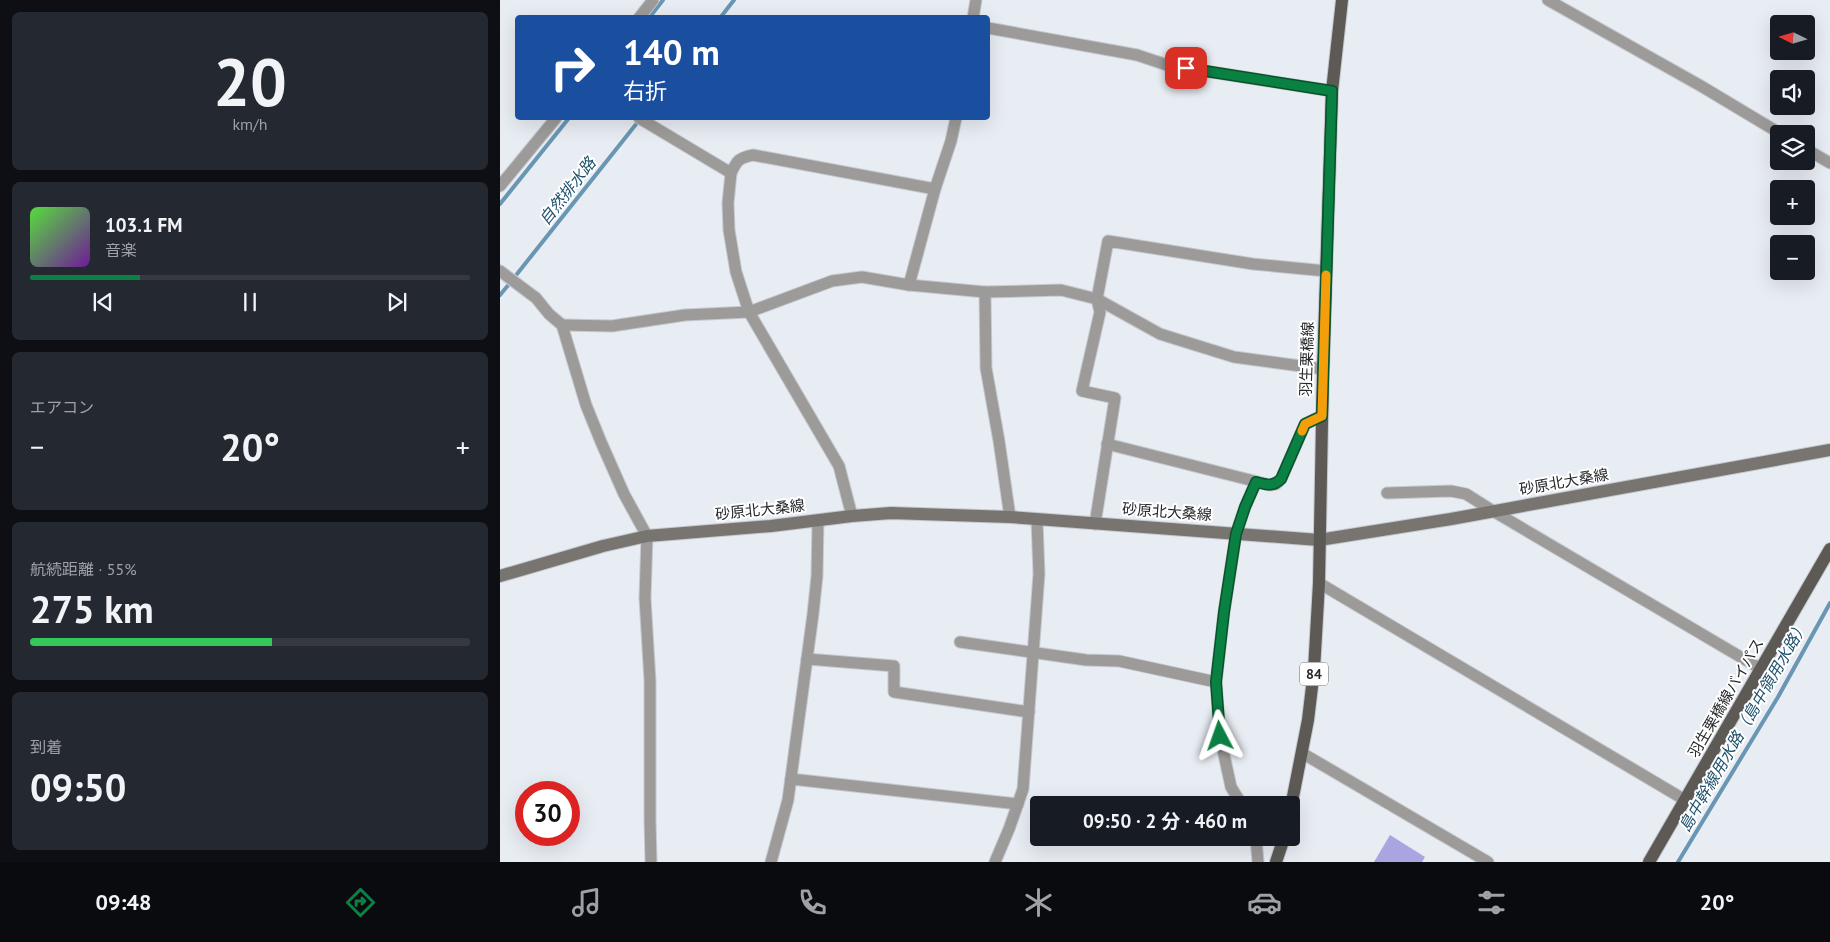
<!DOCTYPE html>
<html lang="ja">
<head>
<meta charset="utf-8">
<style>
  body { margin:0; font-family:"PT Sans","Noto Sans JP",sans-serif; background:#242831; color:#f1f3f6; height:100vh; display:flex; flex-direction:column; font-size:19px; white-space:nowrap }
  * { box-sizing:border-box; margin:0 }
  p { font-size:16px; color:#9ea1a6 }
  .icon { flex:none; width:28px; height:28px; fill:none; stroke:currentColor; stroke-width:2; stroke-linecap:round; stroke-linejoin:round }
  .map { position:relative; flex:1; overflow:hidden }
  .details { display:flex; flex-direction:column; gap:12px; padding:12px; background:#0d0f14; width:500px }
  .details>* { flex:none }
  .hud { position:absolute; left:15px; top:15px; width:475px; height:105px; border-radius:5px; box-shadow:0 5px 20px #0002; background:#1a4fa0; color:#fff; overflow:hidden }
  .needle { width:32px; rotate:275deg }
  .tools { position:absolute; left:1270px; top:15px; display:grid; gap:10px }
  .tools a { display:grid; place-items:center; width:45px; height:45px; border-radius:5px; background:#171b24; box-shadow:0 5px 20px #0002; font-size:25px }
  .speed { position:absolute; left:15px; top:781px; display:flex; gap:10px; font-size:25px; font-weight:700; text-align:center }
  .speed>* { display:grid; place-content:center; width:65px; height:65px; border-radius:50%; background:#171b24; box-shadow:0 5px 20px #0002; line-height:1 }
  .speed .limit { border:8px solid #d22; background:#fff; color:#111 }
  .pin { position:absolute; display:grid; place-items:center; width:42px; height:42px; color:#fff; margin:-21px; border-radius:10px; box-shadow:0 2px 8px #0006 }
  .me { position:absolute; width:55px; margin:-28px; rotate:356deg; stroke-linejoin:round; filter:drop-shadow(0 0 4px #0008) }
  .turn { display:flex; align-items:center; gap:18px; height:105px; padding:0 25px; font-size:22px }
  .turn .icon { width:65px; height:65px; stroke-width:2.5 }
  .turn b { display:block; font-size:35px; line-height:42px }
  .big { font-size:38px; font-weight:700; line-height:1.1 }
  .details .card { flex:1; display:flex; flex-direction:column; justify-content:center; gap:8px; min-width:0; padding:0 18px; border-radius:8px; background:#242831 }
  .details .dial { align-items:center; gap:0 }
  .dial b { font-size:65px; line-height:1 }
  .song { display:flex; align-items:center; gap:15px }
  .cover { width:60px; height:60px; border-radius:8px; background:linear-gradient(135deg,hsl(110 70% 55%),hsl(280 70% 35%)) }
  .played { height:5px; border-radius:2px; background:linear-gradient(90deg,#0b8043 25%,#363941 25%) }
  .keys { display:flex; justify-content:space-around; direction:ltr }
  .heat { display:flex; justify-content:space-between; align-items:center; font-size:28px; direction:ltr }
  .charge { height:8px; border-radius:4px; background:linear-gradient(90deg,#34c759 55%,#363941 0) }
  .trip { position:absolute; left:530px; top:796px; width:270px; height:50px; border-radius:5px; background:#171b24; box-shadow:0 5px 20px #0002; font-weight:700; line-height:50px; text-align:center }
  .tab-bar { display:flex; height:80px; justify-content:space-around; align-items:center; background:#090b0e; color:#9ea1a6 }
  .tab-bar .icon { width:35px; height:35px }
  .tab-bar .selected { color:#0b8043 }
  .tab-bar b { font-size:22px; color:#f1f3f6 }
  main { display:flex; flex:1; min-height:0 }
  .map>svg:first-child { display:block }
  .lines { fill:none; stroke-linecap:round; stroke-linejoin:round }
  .stream { stroke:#6996b3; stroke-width:4 }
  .building { fill:#a8a5e1 }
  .street-casing { stroke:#c5c9cf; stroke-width:13 }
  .secondary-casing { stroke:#c5c9cf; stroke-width:14 }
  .primary-casing { stroke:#c5c9cf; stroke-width:14 }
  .street { stroke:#9d9b99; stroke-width:11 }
  .secondary { stroke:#787571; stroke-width:12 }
  .primary { stroke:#5d5a55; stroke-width:12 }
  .route-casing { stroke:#07532c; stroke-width:12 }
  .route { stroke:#0b8043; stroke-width:9 }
  .slow { stroke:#f59e0b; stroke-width:9 }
  .labels { text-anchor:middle; stroke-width:4; stroke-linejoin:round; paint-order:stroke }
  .shield { fill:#fff; stroke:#666869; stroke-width:1 }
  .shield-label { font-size:14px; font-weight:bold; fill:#252729 }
  .street-label { font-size:15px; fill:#252729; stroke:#fff }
  .water-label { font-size:16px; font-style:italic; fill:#21526e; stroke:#fff }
</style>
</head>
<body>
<main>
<section class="details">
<div class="card dial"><b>20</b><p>km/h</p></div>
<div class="card">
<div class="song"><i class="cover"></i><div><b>103.1 FM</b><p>音楽</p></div></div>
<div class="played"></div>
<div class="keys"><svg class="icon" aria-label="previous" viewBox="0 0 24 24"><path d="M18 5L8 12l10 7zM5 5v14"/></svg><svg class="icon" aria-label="pause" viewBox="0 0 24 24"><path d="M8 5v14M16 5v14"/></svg><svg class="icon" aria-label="next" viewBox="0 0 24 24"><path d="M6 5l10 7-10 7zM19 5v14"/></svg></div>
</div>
<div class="card"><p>エアコン</p>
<div class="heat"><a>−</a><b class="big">20°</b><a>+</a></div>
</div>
<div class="card"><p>航続距離 · 55%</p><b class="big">275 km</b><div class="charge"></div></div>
<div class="card"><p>到着</p><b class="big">09:50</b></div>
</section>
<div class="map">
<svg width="1330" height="862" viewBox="0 0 1330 862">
  <rect width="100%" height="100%" fill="#e8ecf3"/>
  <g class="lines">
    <!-- stream -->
    <g class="stream">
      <polyline points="149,18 163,0"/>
      <polyline points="220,18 234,0"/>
      <polyline points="0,204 69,118"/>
      <polyline points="17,274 137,123"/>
      <polyline points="0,295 10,283"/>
      <polyline points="1178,862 1278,697 1330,603"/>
    </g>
  </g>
  <!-- building -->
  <polygon class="building" points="890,835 925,857 922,862 874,862"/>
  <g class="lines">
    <defs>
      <g id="street">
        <polyline points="1048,0 1201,86 1281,134"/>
        <polyline points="139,18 153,0"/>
        <polyline points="473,18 476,0"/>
        <polyline points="488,28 637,55 667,65 832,91"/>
        <polyline points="139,118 231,173 228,203 229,230 236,272 249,312 339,466 352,516"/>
        <polyline points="1306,149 1330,163"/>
        <path d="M231 173C237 160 239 158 253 155L435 189"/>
        <polyline points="0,186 56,118"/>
        <polyline points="0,271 36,298 49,314 62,325 86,405 101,442 124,494 147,536 145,598 150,681 150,820 151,862"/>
        <polyline points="409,285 435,189 451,141 456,118"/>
        <polyline points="485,292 486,368 499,441 510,517"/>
        <polyline points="62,325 112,326 185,315 249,312 332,281 362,277 409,285 485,292 561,290 597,299 660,334 734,357 823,369"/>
        <polyline points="607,444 770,485 776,484 781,479 805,424 822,416"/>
        <polyline points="887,493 951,491 966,494 993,511 1261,669"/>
        <polyline points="595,524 615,398 582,391 600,312 597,299 608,241 753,264 826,271"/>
        <polyline points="819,583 1185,800"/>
        <polyline points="460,642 586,660 619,661 716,682"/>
        <polyline points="307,659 394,666 394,692 529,712"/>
        <polyline points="802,753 988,862"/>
        <polyline points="291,779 518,804"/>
        <polyline points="742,805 731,787 720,736 716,682 724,612 736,534 745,507 756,482"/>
        <polyline points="756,838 758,862"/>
        <polyline points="271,862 288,800 313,614 317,576 318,520"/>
        <polyline points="495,862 509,829 523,789 539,574 537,520"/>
      </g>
      <polyline id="secondary" points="0,576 103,546 147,536 271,526 352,516 391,513 510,517 819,540 951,519 1330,450"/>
      <g id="primary">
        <polyline points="791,807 808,720 814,670 819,583 823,369 832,91 842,0"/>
        <polyline points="776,862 784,838"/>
        <polyline points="1149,862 1330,549"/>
      </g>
    </defs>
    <!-- street casing -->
    <use href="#street" class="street-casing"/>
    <!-- secondary casing -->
    <use href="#secondary" class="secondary-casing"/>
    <!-- primary casing -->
    <use href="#primary" class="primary-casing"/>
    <!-- street -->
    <use href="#street" class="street"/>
    <!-- secondary -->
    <use href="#secondary" class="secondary"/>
    <!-- primary -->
    <use href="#primary" class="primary"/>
  </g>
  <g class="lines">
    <defs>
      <path id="route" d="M686 68 832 91 822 416 805 424 781 479C773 487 767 485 756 482L745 507 736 534 724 612 716 682 720 736"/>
    </defs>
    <!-- route casing -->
    <use href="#route" class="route-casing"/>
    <!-- route -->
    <use href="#route" class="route"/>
    <!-- slow -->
    <polyline class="slow" points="802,431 805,424 822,416 826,275"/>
  </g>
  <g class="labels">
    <!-- shield labels -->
    <rect class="shield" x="800" y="662.5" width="28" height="23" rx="4"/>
    <g class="shield-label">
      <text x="814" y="679">84</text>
    </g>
    <!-- street labels -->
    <g class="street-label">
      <text transform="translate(807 359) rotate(-88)" y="5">羽生栗橋線</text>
      <text transform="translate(1064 482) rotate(-10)" y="5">砂原北大桑線</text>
      <text transform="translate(260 510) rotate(-6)" y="5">砂原北大桑線</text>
      <text transform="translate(667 512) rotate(4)" y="5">砂原北大桑線</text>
      <text transform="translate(1226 698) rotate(-60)" y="5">羽生栗橋線バイパス</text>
    </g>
    <!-- water labels -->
    <g class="water-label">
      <text transform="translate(67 191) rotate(-52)" y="6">自然排水路</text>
      <text transform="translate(1243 726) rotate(-60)" y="6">島中幹線用水路（島中領用水路）</text>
    </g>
  </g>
</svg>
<div class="tools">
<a><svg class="needle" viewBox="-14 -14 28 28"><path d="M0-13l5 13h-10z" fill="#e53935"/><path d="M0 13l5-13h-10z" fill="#9ea1a6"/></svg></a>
<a><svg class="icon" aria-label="sound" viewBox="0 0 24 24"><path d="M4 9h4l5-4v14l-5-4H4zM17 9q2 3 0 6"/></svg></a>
<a><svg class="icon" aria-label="layers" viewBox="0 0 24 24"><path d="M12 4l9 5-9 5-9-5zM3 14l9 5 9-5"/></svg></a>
<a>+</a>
<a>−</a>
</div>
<div class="speed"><div class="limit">30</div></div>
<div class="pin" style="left:686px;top:68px;background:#d93025"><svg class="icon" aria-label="arrive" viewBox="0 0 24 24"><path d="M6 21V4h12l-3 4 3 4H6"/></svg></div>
<svg class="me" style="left:720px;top:736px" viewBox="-20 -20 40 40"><path d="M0-17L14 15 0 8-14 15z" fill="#0b8043" stroke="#fff" stroke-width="4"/></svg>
<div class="trip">09:50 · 2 分 · 460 m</div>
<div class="hud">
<div class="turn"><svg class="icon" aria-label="right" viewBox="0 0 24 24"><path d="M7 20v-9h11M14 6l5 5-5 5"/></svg><div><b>140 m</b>右折</div></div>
</div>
</div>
</main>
<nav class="tab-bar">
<b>09:48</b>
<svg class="icon selected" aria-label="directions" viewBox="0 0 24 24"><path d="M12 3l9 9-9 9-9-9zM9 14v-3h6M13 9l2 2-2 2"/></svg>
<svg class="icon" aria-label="music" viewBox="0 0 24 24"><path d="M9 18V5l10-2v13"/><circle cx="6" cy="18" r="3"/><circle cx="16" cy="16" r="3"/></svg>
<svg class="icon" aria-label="phone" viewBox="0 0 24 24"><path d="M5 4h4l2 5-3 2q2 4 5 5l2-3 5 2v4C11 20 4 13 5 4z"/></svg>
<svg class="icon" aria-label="climate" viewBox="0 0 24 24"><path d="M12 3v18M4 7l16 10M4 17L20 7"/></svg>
<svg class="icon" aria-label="car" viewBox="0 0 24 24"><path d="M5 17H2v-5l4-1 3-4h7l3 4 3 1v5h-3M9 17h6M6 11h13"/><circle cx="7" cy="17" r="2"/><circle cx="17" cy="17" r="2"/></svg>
<svg class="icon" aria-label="filters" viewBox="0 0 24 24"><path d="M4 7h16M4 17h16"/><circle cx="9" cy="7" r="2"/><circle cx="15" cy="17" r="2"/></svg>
<b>20°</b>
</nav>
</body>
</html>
